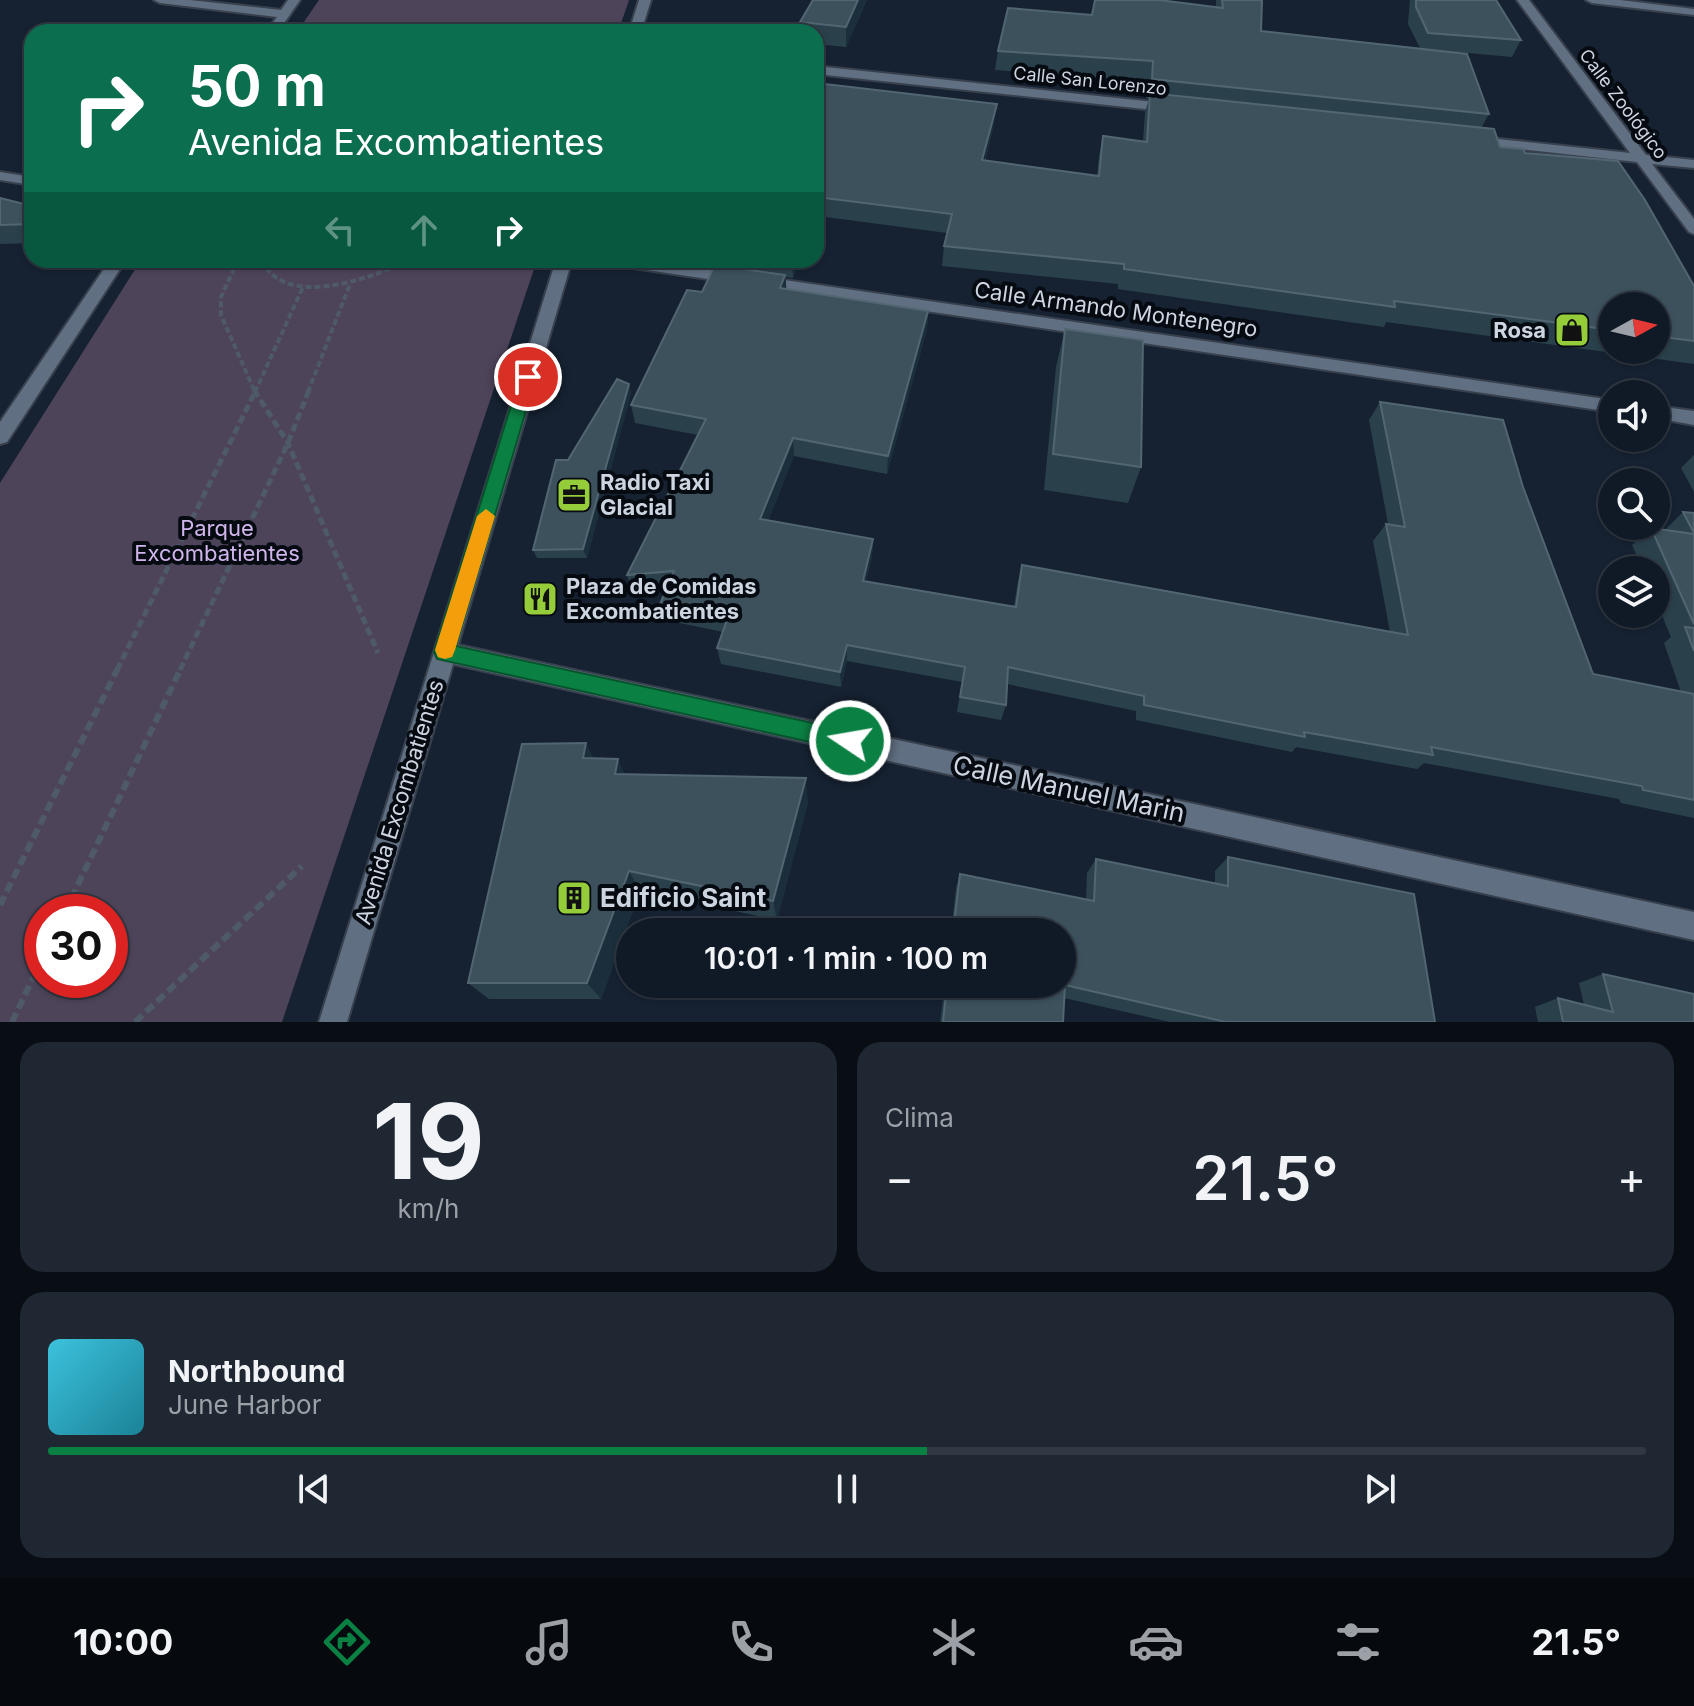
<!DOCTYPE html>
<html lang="es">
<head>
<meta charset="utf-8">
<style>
  body { margin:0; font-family:Inter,sans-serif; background:#1e2732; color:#f1f3f6; height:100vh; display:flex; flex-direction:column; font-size:30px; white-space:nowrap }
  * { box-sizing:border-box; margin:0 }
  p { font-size:26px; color:#9ca1a7 }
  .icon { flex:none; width:44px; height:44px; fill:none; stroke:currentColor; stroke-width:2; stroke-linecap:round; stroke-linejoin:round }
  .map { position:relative; height:1022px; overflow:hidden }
  .details { display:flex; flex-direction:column; gap:20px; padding:20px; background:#090e15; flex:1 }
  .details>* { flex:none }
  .guide { position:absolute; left:24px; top:24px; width:800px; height:244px; border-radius:24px; box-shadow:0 2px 6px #0004,0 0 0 2px #303843; background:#0b6e4f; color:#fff; overflow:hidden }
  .needle { width:52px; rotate:82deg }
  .tools { position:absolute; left:1598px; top:292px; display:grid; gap:16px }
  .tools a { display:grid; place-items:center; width:72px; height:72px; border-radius:50%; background:#101a26; box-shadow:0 2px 6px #0004,0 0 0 2px #303843; font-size:40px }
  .speed { position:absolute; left:24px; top:894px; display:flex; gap:16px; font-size:40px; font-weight:700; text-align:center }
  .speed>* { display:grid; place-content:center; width:104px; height:104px; border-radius:50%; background:#101a26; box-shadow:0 2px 6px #0004,0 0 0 2px #303843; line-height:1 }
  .speed .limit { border:12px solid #d22; background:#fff; color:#111 }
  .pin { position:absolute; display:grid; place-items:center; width:68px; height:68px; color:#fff; margin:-34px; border:4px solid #fff; border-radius:50%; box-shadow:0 2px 8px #0007 }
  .me { position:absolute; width:88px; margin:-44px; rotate:282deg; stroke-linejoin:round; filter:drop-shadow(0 0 6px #0008) }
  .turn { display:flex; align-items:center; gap:28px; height:168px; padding:0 32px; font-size:36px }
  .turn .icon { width:104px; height:104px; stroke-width:2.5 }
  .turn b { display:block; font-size:56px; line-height:68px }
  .lanes { display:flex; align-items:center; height:76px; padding:0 32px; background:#0003; justify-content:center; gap:40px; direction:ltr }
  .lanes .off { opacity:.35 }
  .big { font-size:60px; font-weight:600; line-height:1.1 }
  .details .widget { flex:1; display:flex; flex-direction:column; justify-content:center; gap:12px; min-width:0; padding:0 28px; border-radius:24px; background:#1e2732 }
  .details .dial { align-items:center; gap:0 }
  .dial b { font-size:104px; line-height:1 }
  .song { display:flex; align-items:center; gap:24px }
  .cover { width:96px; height:96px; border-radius:12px; background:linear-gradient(135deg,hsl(190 70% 55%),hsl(190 70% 35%)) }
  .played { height:8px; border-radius:4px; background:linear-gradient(90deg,#0b8043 55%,#303843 55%) }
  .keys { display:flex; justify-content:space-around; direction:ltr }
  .heat { display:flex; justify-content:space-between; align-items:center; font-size:44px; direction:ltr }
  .details .tiles { flex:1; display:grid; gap:20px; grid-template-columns:1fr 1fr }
  .widget:last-child { grid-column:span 2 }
  .trip { position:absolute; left:616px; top:918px; width:460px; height:80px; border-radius:40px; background:#101a26; box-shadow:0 2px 6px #0004,0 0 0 2px #303843; font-weight:600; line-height:80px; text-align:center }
  .menu { display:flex; height:128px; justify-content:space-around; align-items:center; background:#060a0f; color:#9ca1a7 }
  .menu .icon { width:56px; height:56px }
  .menu .selected { color:#0b8043 }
  .menu b { font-size:36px; color:#f1f3f6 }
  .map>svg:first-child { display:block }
  .green { fill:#4e445a; fill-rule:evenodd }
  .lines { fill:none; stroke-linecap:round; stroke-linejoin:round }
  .minor-casing { stroke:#38404d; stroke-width:4 }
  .tertiary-casing { stroke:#38404d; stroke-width:4 }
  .path-far2 { stroke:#4f5a68; stroke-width:4; stroke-dasharray:6 3; stroke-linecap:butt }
  .path-far1 { stroke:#4f5a68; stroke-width:5; stroke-dasharray:8 4; stroke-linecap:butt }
  .path { stroke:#4f5a68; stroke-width:6; stroke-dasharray:10 5; stroke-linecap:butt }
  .minor { fill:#606f82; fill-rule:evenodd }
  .tertiary { fill:#606f82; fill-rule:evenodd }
  .wall { fill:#2a414c; fill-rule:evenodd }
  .shaded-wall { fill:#1b2e3b }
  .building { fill:#3c515c; stroke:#526671; stroke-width:2 }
  .route { fill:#0b8043; stroke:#07532c; stroke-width:2 }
  .slow { fill:#f59e0b }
  .labels { text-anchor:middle; stroke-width:8; stroke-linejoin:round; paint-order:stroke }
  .far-street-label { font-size:18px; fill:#cdd5e0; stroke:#060b12 }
  .street-label { font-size:22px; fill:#cdd5e0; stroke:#060b12 }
  .poi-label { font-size:22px; font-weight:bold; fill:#cdd5e0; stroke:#060b12; text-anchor:start }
  .park-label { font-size:22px; fill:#d0b5ed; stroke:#060b12 }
  .near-street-label { font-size:26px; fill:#cdd5e0; stroke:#060b12 }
  .near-poi-label { font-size:26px; font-weight:bold; fill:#cdd5e0; stroke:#060b12; text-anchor:start }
</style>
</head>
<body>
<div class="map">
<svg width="1694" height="1022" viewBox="0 0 1694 1022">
  <rect width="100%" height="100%" fill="#162232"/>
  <!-- green -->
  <g class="green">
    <polygon points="319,0 629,0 618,32 297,32"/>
    <path d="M141 260H537L282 1022H0V483ZM42 912H110V980H42Z"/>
  </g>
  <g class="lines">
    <defs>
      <g id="minor">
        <polygon points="154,0 190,0 281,10 288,0 300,0 278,32 266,32 277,17 160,3"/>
        <polygon points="639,0 651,0 641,32 629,32"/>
        <polygon points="1517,0 1529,0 1646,155 1694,160 1694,168 1652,164 1694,219 1694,234 1689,232 1637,162 1466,143 1464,140 1471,136 1630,153"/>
        <polygon points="816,66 1173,104 1179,108 1173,112 816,74"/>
        <polygon points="0,172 32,177 32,185 0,180"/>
        <polygon points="110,260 126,260 7,442 0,444 0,422"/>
        <polygon points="556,260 572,260 458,645 1694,912 1694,940 453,664 347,1022 319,1022"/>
        <polygon points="605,260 646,260 1612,400 1612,412 613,265"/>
        <polygon points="1656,406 1694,411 1694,425 1656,418"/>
      </g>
      <polygon id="tertiary" points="1586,0 1620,0 1694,9 1694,15 1592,3"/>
    </defs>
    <!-- minor casing -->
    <use href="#minor" class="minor-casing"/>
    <!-- tertiary casing -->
    <use href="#tertiary" class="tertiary-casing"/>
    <!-- path-far2 -->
    <g class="path-far2">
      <polyline points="238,260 221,297 221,315 255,392"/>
      <path d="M262 260C284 311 375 277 409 260"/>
      <polyline points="255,392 303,287"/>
      <polyline points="308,392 350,284"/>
    </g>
    <!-- path-far1 -->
    <g class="path-far1">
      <polyline points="254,390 288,443 378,653"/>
      <polyline points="117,670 256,390"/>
      <polyline points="180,670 288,443 309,390"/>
    </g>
    <!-- path -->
    <g class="path">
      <polyline points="0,905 118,668"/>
      <polyline points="65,912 181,668"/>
      <polyline points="12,1022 42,959"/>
      <polyline points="135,1022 302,866"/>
    </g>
    <!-- minor -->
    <use href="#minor" class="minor"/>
    <!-- tertiary -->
    <use href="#tertiary" class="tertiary"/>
  </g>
  <!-- wall -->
  <g class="wall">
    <polygon points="813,0 867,0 846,47 816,44 816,32 800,32 800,22"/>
    <path d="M1216 0H1262L1261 31 1420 48 1408 24 1410 0H1496L1521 40 1512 57 1457 52 1489 114 1481 128 1500 147 1525 153 1694 286V364L1386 322 1384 327 1118 289V284L942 266 944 246 947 233 818 216 816 221V83L994 124 985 161 1097 176 1099 156 1103 136 1143 141 1145 112 1149 99 1146 98 1148 81 995 70 998 51 1092 15 1216 8ZM1612 306H1656V350H1612Z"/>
    <polygon points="0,198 32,206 32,243 0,244"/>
    <polygon points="723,260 800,260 793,278 786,277 786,289 928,311 927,329 887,474 794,456 768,521 873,539 872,556 866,581 1014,606 1018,581 1022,565 1390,632 1373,541 1386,524 1388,524 1369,420 1380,402 1523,487 1593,674 1681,692 1664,643 1671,637 1656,601 1656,570 1643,570 1632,545 1651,528 1665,530 1683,512 1694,513 1694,818 1621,803 1619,799 1424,763 1417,769 1296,747 1292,752 1136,720 1136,711 1007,684 1006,705 1001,720 957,712 962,682 847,661 841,687 721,664 717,648 723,632 665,620 660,604 666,589 632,592 627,575 698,435 635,423 631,405 702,292 724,267"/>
    <polygon points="1065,329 1141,467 1128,503 1044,490 1056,367"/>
    <polygon points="629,384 631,393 587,558 537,558 533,550 568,460"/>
    <polygon points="1694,455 1694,492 1681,468"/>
    <polygon points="586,743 593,758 625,774 808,802 777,920 640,891 601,999 489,999 468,983"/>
    <polygon points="1228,857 1435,1022 1170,1022 1064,998 1063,1022 940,1022 945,984 1062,984 1062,932 951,932 956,888 960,874 1086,899 1087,873 1096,859 1215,883 1215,871"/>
    <polygon points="1603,974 1694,1022 1538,1022 1535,1007 1558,998 1584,1005 1579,983"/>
  </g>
  <!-- shaded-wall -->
  <g class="shaded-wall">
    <polygon points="858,0 867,0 846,47 846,27"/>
    <polygon points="997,104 994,124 980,180 982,160"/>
    <polygon points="817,197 818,216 816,221 816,200"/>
    <polygon points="792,260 800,260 793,278"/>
    <polygon points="785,275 787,294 780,288"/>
    <polygon points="928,311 927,329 887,474 888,456"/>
    <polygon points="629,384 631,393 587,558 583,549"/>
    <polygon points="793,438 794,456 762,537 760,519"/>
    <polygon points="873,539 872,556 862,597 863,581"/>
    <polygon points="847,645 847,661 841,687 840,672"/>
    <polygon points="586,743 598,768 583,758"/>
    <polygon points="618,759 629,783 615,774"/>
    <polygon points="806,778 808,802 777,920 773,901"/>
    <polygon points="629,871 640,891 601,999 587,983"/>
  </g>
  <!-- building -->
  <g class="building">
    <polygon points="813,0 858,0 846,27 800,22"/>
    <polygon points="1095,0 1159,0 1223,8 1222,0 1262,0 1261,31 1467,54 1489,114 1152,79 1153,61 998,51 1008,8 1092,15"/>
    <polygon points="1416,0 1496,0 1521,40 1428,33 1416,7"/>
    <polygon points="816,83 997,104 982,160 1099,176 1103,136 1147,142 1150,93 1494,129 1500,147 1523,149 1525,153 1618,161 1645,200 1694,286 1694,341 1656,336 1656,306 1612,306 1612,330 1394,301 1395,307 1124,269 1124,264 944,246 952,214 817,197 816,200"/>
    <polygon points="0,198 32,206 32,224 0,225"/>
    <polygon points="715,265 785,275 780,288 928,311 888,456 793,438 760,519 873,539 863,581 1016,607 1022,565 1408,635 1386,524 1405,527 1380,402 1503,420 1523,487 1593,674 1694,694 1694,800 1643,790 1642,786 1431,747 1433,755 1304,732 1305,737 1144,705 1144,696 1008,667 1006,705 960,697 965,667 847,645 840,672 717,648 728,617 660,604 674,571 627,575 706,419 631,405 687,290 702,292"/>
    <polygon points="1065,329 1143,340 1141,467 1053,454"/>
    <polygon points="617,379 629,384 583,549 533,550 556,460 568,460"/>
    <polygon points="1683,512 1694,513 1694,533"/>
    <polygon points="1651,528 1694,534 1694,624"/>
    <polygon points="1685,627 1694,628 1694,651"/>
    <polygon points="586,743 583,758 618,759 615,774 806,778 773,901 629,871 587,983 468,983 522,744"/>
    <polygon points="1228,857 1414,894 1435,1022 1226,1022 1065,985 1063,1022 943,1022 947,984 1062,984 1062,932 953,932 960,874 1094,901 1096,859 1228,886"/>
    <polygon points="1603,974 1694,994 1694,1022 1563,1022 1558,998 1613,1012"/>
  </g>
  <!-- route -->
  <polygon class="route" points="528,371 536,377 456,646 850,731 858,734 861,741 858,748 850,751 437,659 434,652 520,377"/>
  <!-- slow -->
  <polygon class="slow" points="486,509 495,516 455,650 452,657 445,659 438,657 435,650 477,516"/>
  <!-- icons -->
  <defs>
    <symbol id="shop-square" viewBox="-11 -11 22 22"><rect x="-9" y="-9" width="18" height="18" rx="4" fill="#95cc3a" stroke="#060b12"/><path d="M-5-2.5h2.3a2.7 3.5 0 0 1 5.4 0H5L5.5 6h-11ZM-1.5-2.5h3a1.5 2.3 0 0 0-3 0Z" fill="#111"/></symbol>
    <symbol id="office-square" viewBox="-11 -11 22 22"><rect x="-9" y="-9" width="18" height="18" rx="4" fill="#95cc3a" stroke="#060b12"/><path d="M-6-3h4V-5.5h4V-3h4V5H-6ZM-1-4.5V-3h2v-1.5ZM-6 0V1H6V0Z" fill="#111"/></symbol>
    <symbol id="restaurant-square" viewBox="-11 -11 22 22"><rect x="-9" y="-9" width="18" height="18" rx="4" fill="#95cc3a" stroke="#060b12"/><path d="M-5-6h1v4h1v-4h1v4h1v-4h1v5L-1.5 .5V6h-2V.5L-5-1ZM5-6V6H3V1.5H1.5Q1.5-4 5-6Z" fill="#111"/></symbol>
    <symbol id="building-square" viewBox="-11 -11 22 22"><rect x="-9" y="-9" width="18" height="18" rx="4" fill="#95cc3a" stroke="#060b12"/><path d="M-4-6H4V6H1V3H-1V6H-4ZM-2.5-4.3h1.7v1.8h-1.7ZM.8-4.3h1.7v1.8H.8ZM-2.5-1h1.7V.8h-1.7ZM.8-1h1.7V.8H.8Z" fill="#111"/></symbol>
  </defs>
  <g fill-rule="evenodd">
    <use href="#shop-square" x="1552" y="310" width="40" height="40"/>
    <use href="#office-square" x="554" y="475" width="40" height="40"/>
    <use href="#restaurant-square" x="520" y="579" width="40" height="40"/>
    <use href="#building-square" x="554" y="878" width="40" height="40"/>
  </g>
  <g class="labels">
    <!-- far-street labels -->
    <g class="far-street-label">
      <text transform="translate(1090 81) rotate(6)" y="6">Calle San Lorenzo</text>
      <text transform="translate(1623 104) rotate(53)" y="6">Calle Zoológico</text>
    </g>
    <!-- street labels -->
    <g class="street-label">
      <text transform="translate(1116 309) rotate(8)" y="8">Calle Armando Montenegro</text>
      <text transform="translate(399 802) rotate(-73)" y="8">Avenida Excombatientes</text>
    </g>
    <!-- poi labels -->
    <g class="poi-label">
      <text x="1546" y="338" text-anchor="end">Rosa</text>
      <text x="600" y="490">Radio Taxi<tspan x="600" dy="25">Glacial</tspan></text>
      <text x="566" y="594">Plaza de Comidas<tspan x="566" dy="25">Excombatientes</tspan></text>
    </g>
    <!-- park labels -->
    <g class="park-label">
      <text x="217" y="536">Parque<tspan x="217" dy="25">Excombatientes</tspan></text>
    </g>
    <!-- near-street labels -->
    <g class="near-street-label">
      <text transform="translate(1069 789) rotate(12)" y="9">Calle Manuel Marin</text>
    </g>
    <!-- near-poi labels -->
    <g class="near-poi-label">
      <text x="600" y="907">Edificio Saint</text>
    </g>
  </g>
</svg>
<div class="tools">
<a><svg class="needle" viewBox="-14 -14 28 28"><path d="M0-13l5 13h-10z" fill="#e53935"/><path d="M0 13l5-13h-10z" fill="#9ca1a7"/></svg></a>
<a><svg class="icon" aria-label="sound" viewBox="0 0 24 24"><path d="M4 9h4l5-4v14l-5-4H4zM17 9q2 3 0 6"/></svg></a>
<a><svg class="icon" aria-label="search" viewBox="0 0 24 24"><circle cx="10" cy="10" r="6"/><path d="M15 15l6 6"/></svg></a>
<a><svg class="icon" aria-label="layers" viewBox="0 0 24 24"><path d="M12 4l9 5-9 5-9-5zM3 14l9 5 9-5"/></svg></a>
</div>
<div class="speed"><div class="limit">30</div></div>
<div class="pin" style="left:528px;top:377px;background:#d93025"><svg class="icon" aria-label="arrive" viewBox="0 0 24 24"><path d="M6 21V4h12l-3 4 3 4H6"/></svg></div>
<svg class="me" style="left:850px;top:741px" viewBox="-20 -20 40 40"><circle r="17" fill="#0b8043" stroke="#fff" stroke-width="3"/><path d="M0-11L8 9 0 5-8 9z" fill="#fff"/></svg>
<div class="trip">10:01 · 1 min · 100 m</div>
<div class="guide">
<div class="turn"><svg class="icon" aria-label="right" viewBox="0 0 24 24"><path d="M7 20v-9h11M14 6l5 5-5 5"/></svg><div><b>50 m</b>Avenida Excombatientes</div></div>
<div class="lanes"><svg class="icon off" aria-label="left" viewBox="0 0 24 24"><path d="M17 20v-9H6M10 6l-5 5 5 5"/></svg><svg class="icon off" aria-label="ahead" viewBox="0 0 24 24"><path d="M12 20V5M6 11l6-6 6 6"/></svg><svg class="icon" aria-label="right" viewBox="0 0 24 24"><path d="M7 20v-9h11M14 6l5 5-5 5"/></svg></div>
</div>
</div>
<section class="details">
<div class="tiles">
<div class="widget dial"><b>19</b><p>km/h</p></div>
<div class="widget"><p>Clima</p>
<div class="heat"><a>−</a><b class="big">21.5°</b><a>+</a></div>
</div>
<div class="widget">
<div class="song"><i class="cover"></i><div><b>Northbound</b><p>June Harbor</p></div></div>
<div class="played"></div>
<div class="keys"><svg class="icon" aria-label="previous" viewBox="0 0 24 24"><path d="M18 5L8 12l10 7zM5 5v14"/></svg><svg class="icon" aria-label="pause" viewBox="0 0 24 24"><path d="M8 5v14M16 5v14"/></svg><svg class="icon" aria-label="next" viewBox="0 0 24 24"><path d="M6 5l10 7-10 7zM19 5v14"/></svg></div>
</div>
</div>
</section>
<nav class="menu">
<b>10:00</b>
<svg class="icon selected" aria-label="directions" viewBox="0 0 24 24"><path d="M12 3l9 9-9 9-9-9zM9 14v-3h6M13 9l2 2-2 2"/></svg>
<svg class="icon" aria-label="music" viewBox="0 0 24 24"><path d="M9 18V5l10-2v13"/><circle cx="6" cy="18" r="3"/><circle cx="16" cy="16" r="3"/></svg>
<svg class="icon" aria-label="phone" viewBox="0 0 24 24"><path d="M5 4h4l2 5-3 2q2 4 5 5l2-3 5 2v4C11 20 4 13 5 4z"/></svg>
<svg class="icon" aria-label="climate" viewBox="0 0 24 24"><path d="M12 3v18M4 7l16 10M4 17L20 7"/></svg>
<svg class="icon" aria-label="car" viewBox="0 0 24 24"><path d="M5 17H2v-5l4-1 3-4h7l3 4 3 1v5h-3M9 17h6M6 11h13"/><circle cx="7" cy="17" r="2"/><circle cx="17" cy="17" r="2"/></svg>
<svg class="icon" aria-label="filters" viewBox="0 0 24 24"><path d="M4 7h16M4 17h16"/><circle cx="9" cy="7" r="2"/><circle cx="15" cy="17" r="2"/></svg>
<b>21.5°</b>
</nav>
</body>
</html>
